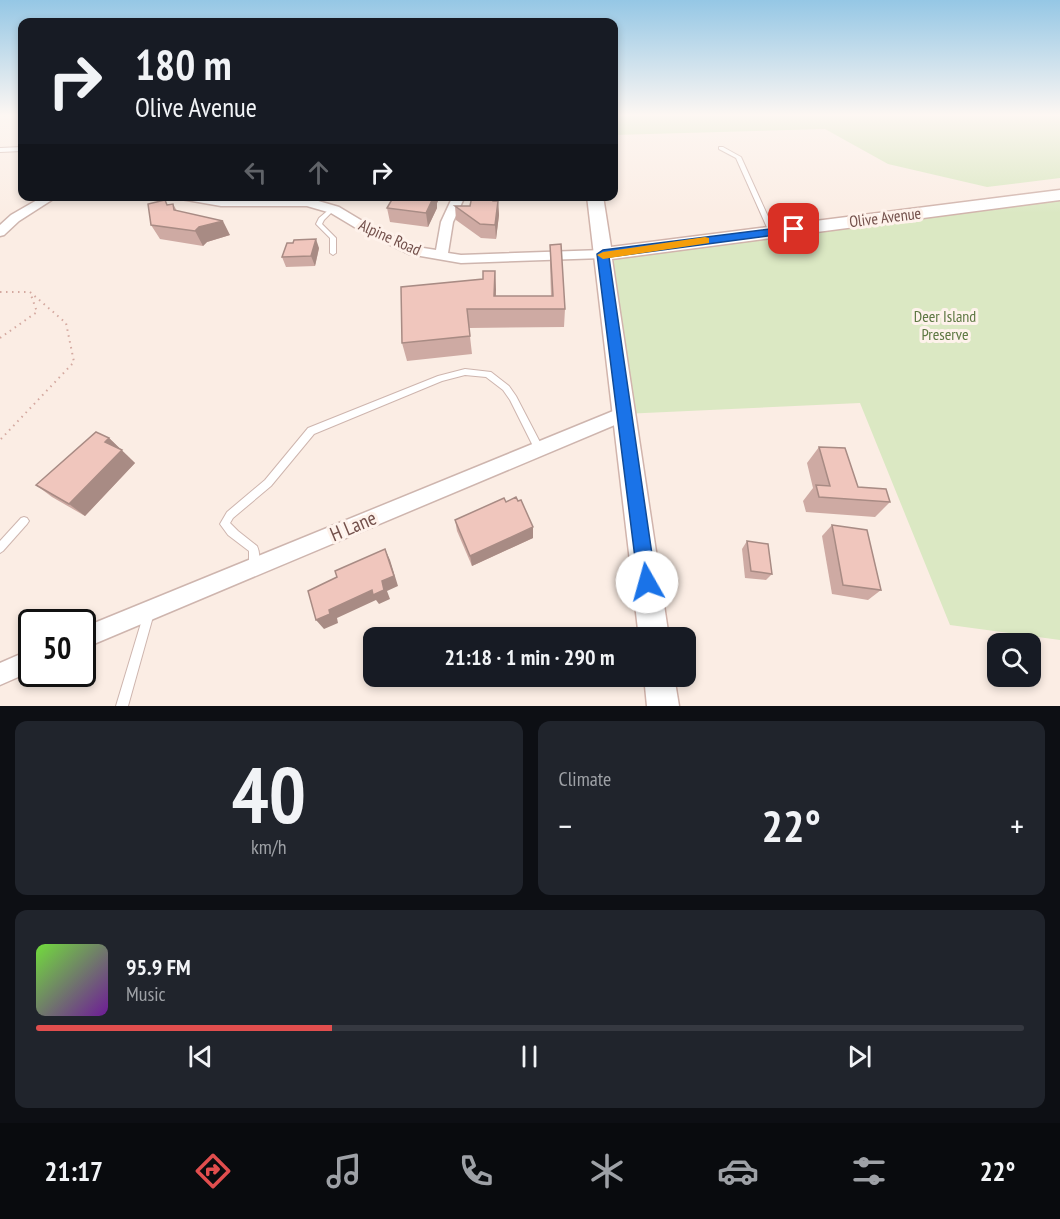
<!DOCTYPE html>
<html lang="en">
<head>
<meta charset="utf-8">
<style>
  body { margin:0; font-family:"PT Sans Narrow",sans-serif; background:#20242c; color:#f1f3f6; height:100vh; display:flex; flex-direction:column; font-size:22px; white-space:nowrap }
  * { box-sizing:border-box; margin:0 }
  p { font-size:20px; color:#9ea1a6 }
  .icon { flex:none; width:33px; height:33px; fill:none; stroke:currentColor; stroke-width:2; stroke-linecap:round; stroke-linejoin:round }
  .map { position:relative; height:706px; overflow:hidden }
  .side { display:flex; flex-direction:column; gap:15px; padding:15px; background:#0d0f14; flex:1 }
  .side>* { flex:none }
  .hud { position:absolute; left:18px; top:18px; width:600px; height:183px; border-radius:12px; box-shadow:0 3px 9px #0003; background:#171b24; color:#f1f3f6; overflow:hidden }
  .fabs { position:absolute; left:987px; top:633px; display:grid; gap:12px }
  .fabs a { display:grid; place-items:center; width:54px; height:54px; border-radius:12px; background:#171b24; box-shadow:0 3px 9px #0003; font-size:30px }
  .speed { position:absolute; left:18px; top:609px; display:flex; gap:12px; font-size:30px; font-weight:700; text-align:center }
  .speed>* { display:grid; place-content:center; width:78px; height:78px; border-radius:50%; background:#171b24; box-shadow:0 3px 9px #0003; line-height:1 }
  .speed .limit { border:3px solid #111; border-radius:9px; background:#fff; color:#111 }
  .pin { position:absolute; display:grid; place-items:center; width:51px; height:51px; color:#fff; margin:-26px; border-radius:12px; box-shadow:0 3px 9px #0006 }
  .me { position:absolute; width:66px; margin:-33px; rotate:353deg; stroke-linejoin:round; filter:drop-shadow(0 0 4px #0008) }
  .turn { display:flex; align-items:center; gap:21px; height:126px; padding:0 18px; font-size:27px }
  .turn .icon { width:78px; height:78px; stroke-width:2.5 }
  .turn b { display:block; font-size:42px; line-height:51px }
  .lanes { display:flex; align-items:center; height:57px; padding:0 18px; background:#0003; justify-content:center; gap:30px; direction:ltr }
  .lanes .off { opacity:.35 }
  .big { font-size:45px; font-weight:700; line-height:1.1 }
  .side .tile { flex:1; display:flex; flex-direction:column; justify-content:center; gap:9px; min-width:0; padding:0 21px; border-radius:12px; background:#20242c }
  .side .dial { align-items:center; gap:0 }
  .dial b { font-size:78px; line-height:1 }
  .song { display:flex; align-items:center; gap:18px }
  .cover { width:72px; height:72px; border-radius:9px; background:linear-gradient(135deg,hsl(100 70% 55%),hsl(280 70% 35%)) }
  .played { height:6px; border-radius:3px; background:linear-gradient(90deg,#e14e4e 30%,#363941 30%) }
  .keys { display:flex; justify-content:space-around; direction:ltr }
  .heat { display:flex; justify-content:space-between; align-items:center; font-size:33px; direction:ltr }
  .side .tiles { flex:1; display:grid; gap:15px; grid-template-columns:1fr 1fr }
  .tile:last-child { grid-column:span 2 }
  .trip { position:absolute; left:363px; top:627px; width:333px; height:60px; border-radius:12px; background:#171b24; box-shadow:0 3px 9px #0003; font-weight:700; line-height:60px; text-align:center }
  .dock { display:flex; height:96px; justify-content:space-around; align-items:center; background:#090b0e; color:#9ea1a6 }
  .dock .icon { width:42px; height:42px }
  .dock .active { color:#e14e4e }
  .dock b { font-size:27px; color:#f1f3f6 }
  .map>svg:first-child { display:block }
  .green { fill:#dbe8c3 }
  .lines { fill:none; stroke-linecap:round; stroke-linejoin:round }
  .lane-casing { stroke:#ceb5ae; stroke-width:2 }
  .street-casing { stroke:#ceb5ae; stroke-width:3 }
  .secondary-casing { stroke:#d1b4ac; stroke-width:3 }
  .path { stroke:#d4a9a0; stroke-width:2; stroke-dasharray:1.5 4.5; stroke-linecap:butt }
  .lane { fill:#fff; fill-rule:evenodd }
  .street { fill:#fff; fill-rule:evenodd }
  .secondary { fill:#fff; fill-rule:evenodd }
  .wall { fill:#ceaaa3 }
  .shaded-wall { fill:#a88b84 }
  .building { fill:#f0c6bd; stroke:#a88b84; stroke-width:1.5 }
  .route { fill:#1a73e8; stroke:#114b97; stroke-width:1.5 }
  .slow { fill:#f59e0b }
  .labels { text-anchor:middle; stroke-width:6; stroke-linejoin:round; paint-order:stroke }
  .street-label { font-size:16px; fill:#73504b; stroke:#fef2eb }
  .park-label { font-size:16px; fill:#5e7843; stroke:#fef2eb }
  .near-street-label { font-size:20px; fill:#73504b; stroke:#fef2eb }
</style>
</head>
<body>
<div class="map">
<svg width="1060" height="706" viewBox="0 0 1060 706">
  <rect width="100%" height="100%" fill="#fbede4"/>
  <!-- green -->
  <g class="green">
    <polygon points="614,114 1060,114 1060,178 987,187 888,164 825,129 614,135"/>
    <polygon points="1060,195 1060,640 950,625 860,403 623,414 603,254"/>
  </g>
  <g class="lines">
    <defs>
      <g id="lane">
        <polygon points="22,147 22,151 0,152 0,148"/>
        <polygon points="719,147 723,147 741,157 775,232 774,233 772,234 769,232 736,158 719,149"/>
        <polygon points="332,207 335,209 324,220 322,224 336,238 336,253 333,255 330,253 330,238 316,224 319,218"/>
        <path d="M465 369 491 372 509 386 516 396 542 446 543 449 542 452 539 453 536 452 510 400 503 390 486 377 465 375 442 381 314 434 271 486 233 518 230 523 238 531 257 546C260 552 260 563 257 569L254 571 251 569 249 566V551L228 535 220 524 227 512 265 480 308 428 438 376Z"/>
        <polygon points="24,517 27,518 29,521 27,524 3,551 0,553 0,541 21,518"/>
        <polygon points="149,608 153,609 154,613 128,706 116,706 144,613 145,609"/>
      </g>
      <g id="street">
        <polygon points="44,196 58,196 19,221 4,235 0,236 0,225 11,215"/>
        <polygon points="176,196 308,198 339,207 369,225 417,247 436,250 441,222 453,196 465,196 453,222 448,253 461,255 603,250 609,254 603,258 461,263 409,254 361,231 331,213 307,206 221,206 181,199"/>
        <polygon points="623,407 629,409 631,414 629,419 82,649 82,628"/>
        <polygon points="32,649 32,671 0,685 0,663"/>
      </g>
      <g id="secondary">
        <polygon points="1060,190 1060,200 612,259 669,638 639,638 587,196 603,196 611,247"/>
        <polygon points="644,676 674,676 679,706 647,706"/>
      </g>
    </defs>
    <!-- lane casing -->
    <use href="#lane" class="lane-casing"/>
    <!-- street casing -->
    <use href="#street" class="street-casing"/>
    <!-- secondary casing -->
    <use href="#secondary" class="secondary-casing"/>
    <!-- path -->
    <g class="path">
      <polyline points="0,292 30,292 66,323 74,362 0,440"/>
      <polyline points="0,338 37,312 31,295"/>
    </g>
    <!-- lane -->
    <use href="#lane" class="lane"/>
    <!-- street -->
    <use href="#street" class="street"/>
    <!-- secondary -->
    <use href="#secondary" class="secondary"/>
  </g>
  <!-- wall -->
  <g class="wall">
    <polygon points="494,196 494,201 498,201 499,215 496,239 481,238 456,220 455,206 470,206"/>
    <polygon points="439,199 437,203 437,208 428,227 390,222 387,208"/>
    <polygon points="173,204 177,211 230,235 207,242 203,246 160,239 151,225 168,205"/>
    <polygon points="550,245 565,309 564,327 469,328 472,354 407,361 402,343 483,279 495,271 496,296 551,296 550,264"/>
    <polygon points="319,248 315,266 286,267 282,257"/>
    <polygon points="109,438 135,463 85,516 52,497 36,485"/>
    <polygon points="819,447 858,487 890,502 875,517 806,512 803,501 813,488 807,463"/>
    <polygon points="506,502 533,538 472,566 457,531 455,520"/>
    <polygon points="832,525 881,590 868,600 832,594 822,536"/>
    <polygon points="747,541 772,574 766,580 745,578 742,549"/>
  </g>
  <!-- shaded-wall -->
  <g class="shaded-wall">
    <polygon points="433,196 438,196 439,199 437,203 437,208 428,227 426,213"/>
    <polygon points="498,201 499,215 496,239 495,225"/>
    <polygon points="223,221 230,235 207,242 203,246 195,231 199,227"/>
    <polygon points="316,239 319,248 315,266 311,256"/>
    <polygon points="495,271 496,290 495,309 494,296"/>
    <polygon points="109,438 135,463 85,516 69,504 105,442"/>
    <polygon points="533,527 533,538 472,566 470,556"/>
    <polygon points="385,549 390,560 398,586 387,591 390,599 379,604 376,600 337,618 338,623 324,629 316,620 329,610 372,590 382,581"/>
  </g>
  <!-- building -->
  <g class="building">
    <polygon points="394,196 434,196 426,213 387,208"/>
    <polygon points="472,196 493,196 493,201 498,201 495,225 480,224 455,206 470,206"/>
    <polygon points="165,200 167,205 173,204 174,210 223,221 199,227 195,231 151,225 148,204"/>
    <polygon points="316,239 311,256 282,257 287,243 293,243 294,240"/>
    <polygon points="561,244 565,309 467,309 470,336 402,343 401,287 483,279 483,271 495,271 494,296 553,296 550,245"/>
    <polygon points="96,432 109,438 105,442 122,450 69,504 36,485"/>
    <polygon points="819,447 845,448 858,487 886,489 890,502 819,497 816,485 830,486"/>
    <polygon points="516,497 518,501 521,500 533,527 470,556 455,520 504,498 506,502"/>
    <polygon points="832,525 867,530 881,590 843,585"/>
    <polygon points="747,541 768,544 772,574 751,571"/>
    <polygon points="385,549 394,576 382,581 384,590 373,595 372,590 329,610 330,614 316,620 308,591 337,577 335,571"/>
  </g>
  <!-- sky -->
  <linearGradient id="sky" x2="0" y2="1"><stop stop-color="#95c7e5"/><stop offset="0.54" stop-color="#fdf7f3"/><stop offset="1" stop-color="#fdf7f3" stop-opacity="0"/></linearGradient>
  <rect width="1060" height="213" fill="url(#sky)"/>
  <!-- route -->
  <polygon class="route" points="794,226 799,229 798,232 609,257 656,582 653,588 647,591 640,588 638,582 597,254 603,250"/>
  <!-- slow -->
  <polygon class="slow" points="705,237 709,238 709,243 603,259 597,255 603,252"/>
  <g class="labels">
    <!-- street labels -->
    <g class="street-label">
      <text transform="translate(885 217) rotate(-7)" y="6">Olive Avenue</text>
      <text transform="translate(390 237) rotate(24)" y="6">Alpine Road</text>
    </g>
    <!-- park labels -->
    <g class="park-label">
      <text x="945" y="322">Deer Island<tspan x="945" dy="18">Preserve</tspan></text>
    </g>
    <!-- near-street labels -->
    <g class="near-street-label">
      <text transform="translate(353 526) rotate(-23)" y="7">H Lane</text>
    </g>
  </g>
</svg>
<div class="fabs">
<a><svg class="icon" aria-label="search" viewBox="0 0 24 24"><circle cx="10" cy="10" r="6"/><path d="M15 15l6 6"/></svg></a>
</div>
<div class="speed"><div class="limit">50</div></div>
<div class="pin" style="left:794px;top:229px;background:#d93025"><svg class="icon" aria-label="arrive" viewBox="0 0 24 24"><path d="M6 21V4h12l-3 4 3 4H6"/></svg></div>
<svg class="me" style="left:647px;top:582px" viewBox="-20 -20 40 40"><circle r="19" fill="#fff"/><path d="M0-13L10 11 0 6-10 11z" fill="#1a73e8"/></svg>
<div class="trip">21:18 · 1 min · 290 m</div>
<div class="hud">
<div class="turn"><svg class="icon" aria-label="right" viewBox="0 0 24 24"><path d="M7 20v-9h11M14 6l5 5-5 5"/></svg><div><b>180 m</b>Olive Avenue</div></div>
<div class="lanes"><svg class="icon off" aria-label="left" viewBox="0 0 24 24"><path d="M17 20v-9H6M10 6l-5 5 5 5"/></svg><svg class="icon off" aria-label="ahead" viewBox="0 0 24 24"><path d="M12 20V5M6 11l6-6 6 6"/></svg><svg class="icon" aria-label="right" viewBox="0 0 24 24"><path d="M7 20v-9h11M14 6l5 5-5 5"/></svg></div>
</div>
</div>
<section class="side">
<div class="tiles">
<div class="tile dial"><b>40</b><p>km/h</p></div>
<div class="tile"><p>Climate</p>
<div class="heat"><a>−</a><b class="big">22°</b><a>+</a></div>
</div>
<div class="tile">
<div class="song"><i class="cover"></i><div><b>95.9 FM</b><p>Music</p></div></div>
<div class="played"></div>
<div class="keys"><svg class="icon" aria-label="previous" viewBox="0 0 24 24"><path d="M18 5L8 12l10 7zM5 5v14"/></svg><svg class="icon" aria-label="pause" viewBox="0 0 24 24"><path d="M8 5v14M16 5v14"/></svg><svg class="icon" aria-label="next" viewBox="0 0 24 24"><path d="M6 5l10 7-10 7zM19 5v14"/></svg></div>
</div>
</div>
</section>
<nav class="dock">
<b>21:17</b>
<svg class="icon active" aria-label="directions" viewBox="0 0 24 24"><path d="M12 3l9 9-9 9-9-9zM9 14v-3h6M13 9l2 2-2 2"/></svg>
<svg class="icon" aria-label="music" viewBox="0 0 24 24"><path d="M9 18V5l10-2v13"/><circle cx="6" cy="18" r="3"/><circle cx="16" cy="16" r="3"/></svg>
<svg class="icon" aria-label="phone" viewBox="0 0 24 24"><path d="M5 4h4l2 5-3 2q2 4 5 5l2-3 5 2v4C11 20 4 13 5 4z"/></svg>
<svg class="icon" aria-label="climate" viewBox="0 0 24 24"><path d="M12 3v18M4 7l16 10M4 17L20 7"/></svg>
<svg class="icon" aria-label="car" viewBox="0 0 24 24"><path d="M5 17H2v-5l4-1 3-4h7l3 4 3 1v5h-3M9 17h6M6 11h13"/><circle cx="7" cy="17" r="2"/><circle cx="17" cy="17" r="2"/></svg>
<svg class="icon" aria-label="filters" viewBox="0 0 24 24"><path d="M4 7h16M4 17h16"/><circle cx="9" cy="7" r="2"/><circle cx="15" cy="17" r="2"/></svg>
<b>22°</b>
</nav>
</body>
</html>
